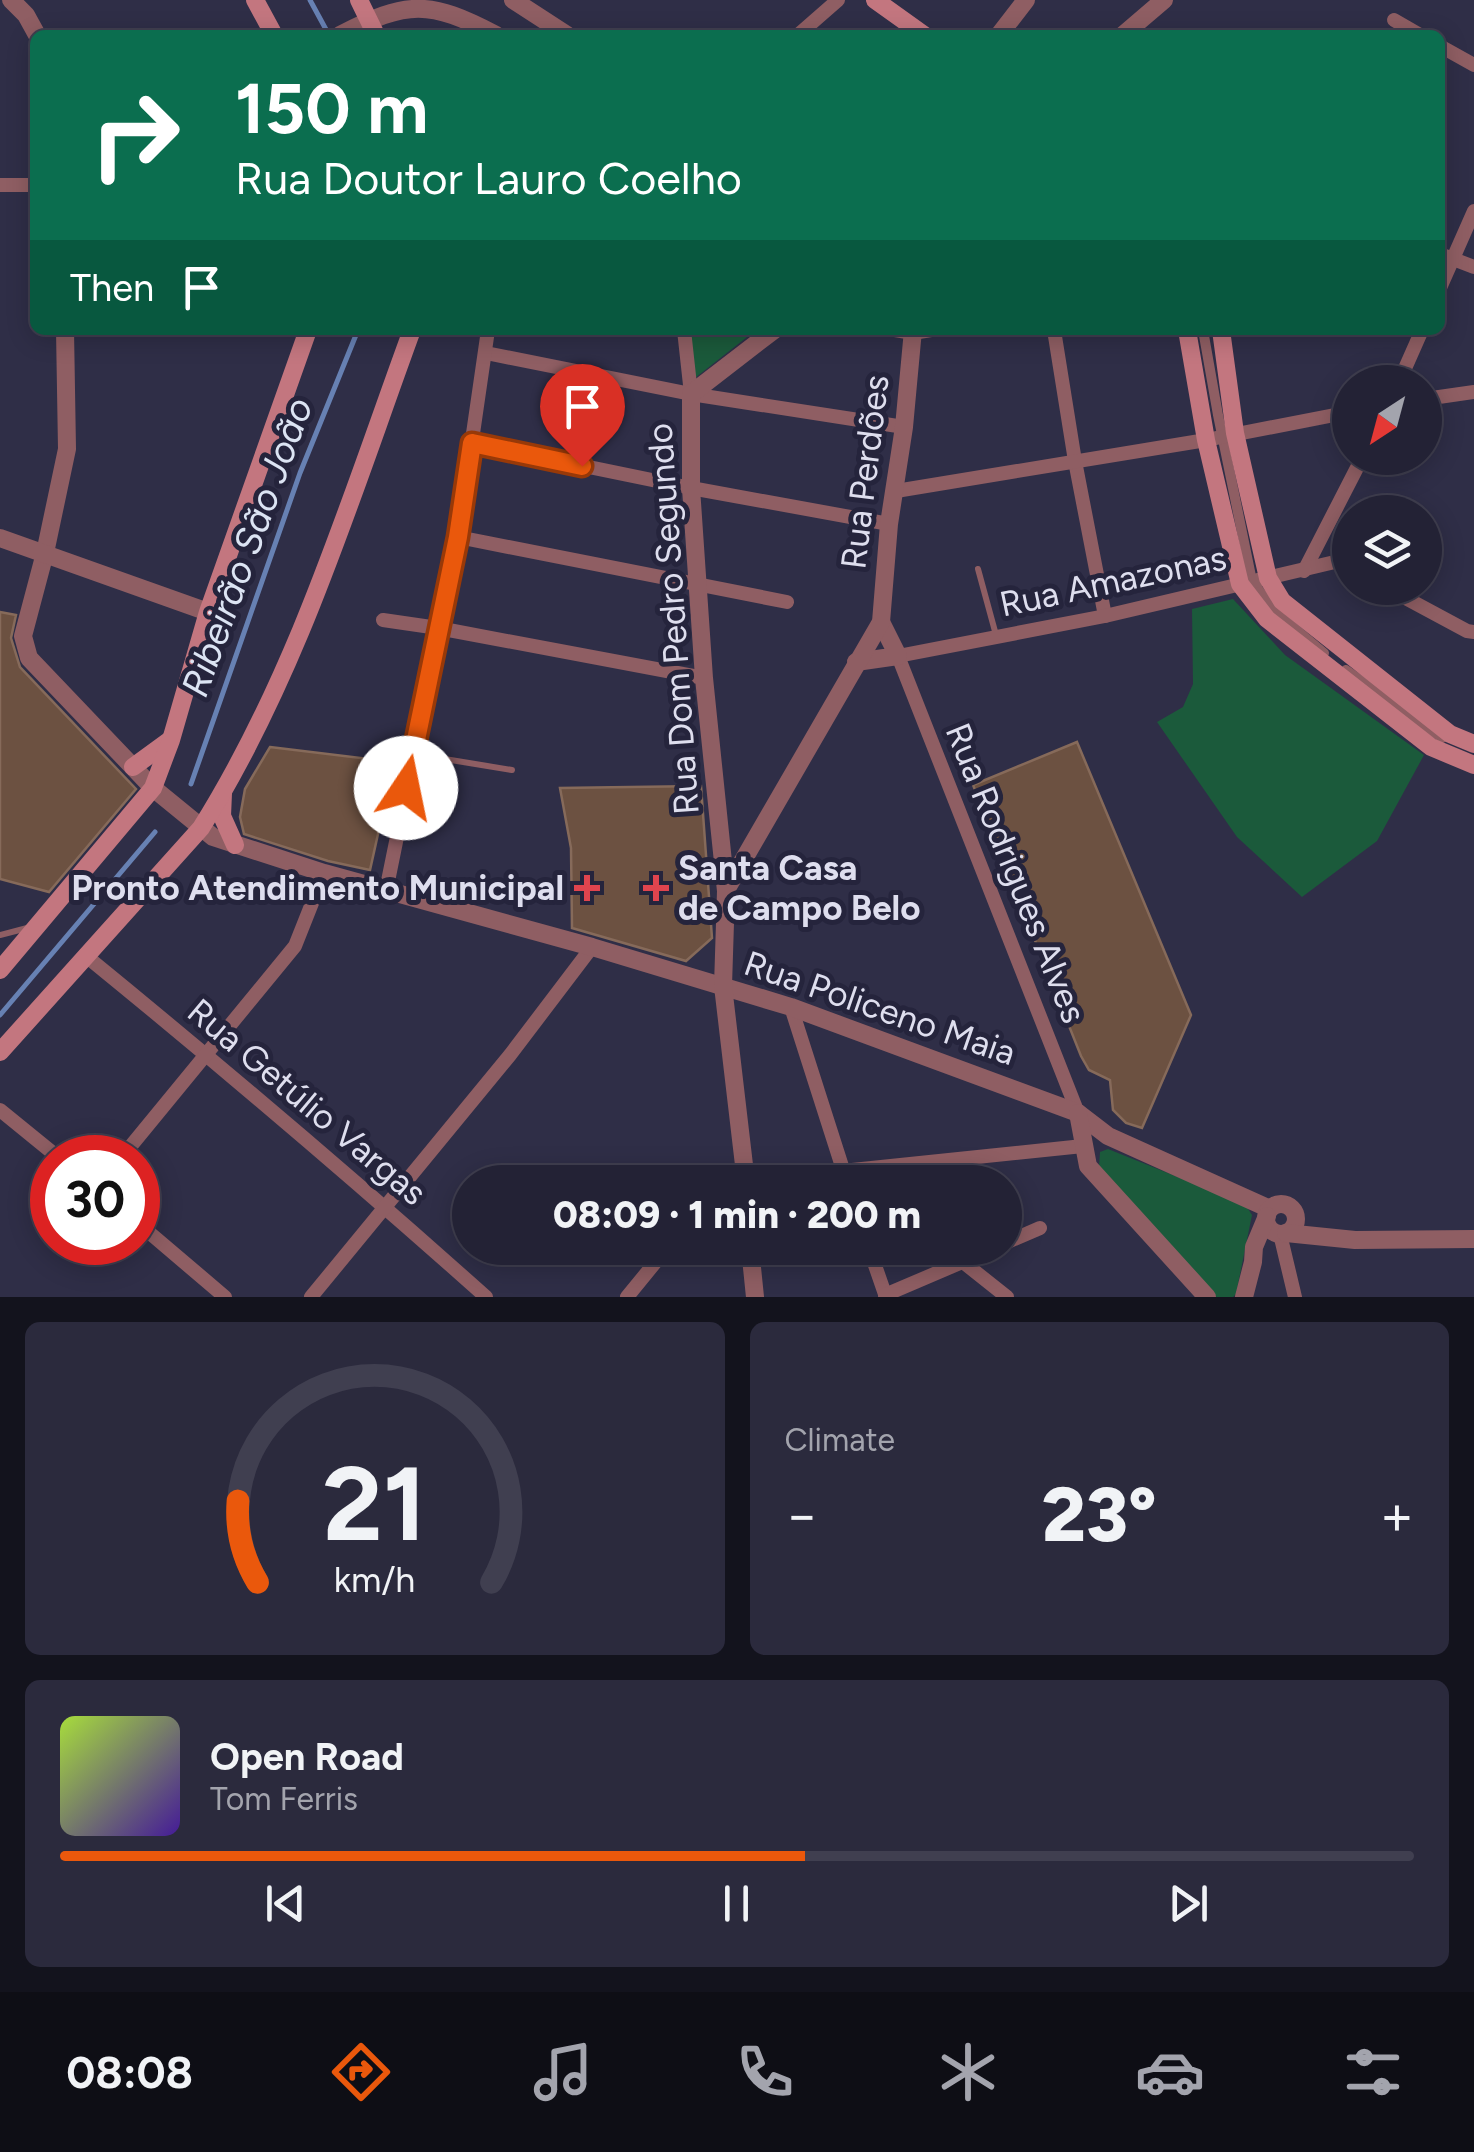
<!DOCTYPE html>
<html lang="en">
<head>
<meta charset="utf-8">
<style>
  body { margin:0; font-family:Figtree,sans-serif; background:#2b2a3d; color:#f1f3f6; height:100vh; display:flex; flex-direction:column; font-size:38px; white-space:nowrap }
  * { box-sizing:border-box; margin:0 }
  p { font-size:32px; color:#a3a4ad }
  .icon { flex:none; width:55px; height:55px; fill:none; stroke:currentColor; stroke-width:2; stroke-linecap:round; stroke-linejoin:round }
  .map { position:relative; height:1297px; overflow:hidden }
  .sheet { display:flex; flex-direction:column; gap:25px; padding:25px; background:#13131d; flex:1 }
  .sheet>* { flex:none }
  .guide { position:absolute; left:30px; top:30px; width:1415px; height:305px; border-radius:15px; box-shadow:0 5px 25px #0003,0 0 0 2px #403f50; background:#0b6e4f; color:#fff; overflow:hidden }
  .needle { width:65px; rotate:216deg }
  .fabs { position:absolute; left:1332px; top:365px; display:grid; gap:20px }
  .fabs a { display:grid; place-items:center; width:110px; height:110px; border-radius:50%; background:#232235; box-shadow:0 5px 25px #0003,0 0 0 2px #403f50; font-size:50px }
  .speed { position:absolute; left:30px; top:1135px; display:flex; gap:20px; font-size:50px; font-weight:700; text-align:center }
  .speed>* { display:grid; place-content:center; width:130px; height:130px; border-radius:50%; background:#232235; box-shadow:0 5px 25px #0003,0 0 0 2px #403f50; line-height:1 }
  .speed .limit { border:15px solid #d22; background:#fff; color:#111 }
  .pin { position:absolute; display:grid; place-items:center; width:85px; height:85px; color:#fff; margin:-102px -42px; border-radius:50% 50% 50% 0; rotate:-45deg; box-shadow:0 0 10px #0007 }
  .pin .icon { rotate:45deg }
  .me { position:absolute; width:110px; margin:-55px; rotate:11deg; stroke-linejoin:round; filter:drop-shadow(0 0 8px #0008) }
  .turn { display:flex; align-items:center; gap:35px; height:210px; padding:0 40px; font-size:45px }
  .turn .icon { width:130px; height:130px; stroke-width:2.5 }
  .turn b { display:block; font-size:70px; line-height:85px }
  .then { display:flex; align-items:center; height:95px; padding:0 40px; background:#0003; gap:20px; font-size:38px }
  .big { font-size:75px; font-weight:800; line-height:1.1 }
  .sheet .tile { flex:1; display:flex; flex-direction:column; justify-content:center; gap:15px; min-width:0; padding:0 35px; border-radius:15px; background:#2b2a3d }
  .sheet .dial { align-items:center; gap:0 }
  .dial svg { height:260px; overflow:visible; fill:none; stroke:#403f50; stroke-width:7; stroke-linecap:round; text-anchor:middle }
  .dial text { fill:#f1f3f6; stroke:none }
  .song { display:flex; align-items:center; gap:30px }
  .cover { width:120px; height:120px; border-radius:15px; background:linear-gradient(135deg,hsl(80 70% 55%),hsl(260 70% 35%)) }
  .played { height:10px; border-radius:5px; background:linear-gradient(90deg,#ea580c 55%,#403f50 55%) }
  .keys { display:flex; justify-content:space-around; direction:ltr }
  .heat { display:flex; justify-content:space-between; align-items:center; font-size:55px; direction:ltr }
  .sheet .tiles { flex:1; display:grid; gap:25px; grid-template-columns:1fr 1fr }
  .tile:last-child { grid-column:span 2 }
  .trip { position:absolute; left:452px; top:1165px; width:570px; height:100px; border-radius:50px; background:#232235; box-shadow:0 5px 25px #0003,0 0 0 2px #403f50; font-weight:800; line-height:100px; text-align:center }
  .menu { display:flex; height:160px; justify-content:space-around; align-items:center; background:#0e0e15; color:#a3a4ad }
  .menu .icon { width:70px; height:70px }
  .menu .selected { color:#ea580c }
  .menu b { font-size:45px; color:#f1f3f6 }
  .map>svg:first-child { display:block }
  .green { fill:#1b5a3b }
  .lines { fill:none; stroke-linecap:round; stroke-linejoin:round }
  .stream { stroke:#6781b3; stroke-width:5 }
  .building { fill:#6c5141; stroke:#866a5a; stroke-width:2.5 }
  .service { stroke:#8f5e63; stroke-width:6 }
  .pedestrian { stroke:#8f5e63; stroke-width:10 }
  .minor { stroke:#8f5e63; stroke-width:14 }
  .tertiary { stroke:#8f5e63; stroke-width:18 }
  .secondary { stroke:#c3767f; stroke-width:18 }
  .route-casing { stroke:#983908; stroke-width:25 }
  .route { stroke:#ea580c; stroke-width:18 }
  .health-dot { fill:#e0444e; stroke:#25243c; stroke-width:4 }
  .labels { text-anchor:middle; stroke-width:10; stroke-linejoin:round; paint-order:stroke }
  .street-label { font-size:35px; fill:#dedeee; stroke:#25243c }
  .poi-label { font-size:35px; font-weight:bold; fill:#dedeee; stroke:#25243c; text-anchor:start }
  .water-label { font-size:38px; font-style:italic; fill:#dce4f3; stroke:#25243c }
</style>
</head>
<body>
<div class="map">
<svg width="1474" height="1297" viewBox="0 0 1474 1297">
  <rect width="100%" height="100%" fill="#2f2e47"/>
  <!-- green -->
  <g class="green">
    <polygon points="690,330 756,330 695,378"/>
    <polygon points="1233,599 1285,655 1424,755 1377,841 1302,897 1237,837 1157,722 1183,707 1193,684 1192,609"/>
    <polygon points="1108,1149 1245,1204 1252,1215 1236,1294 1233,1297 1216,1297 1099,1167 1100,1152"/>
  </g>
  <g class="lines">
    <!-- stream -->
    <g class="stream">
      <polyline points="310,0 329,35"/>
      <polyline points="191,784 300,473 358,330"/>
      <polyline points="0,1015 155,832"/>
    </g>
  </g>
  <!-- building -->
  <g class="building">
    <polygon points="0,612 16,615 11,638 20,667 136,789 49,892 0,879"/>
    <polygon points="1077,742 1191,1015 1142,1128 1126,1123 1113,1110 1110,1080 1089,1070 1081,1056 973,785"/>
    <polygon points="270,747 394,762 370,870 328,861 244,834 240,817 245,789"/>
    <polygon points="701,786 712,938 686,961 572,928 571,848 560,788"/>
  </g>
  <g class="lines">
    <!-- service -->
    <g class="service">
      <polyline points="978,569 996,635"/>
      <polyline points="414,754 512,770"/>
      <polyline points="0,935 31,927"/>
    </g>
    <!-- pedestrian -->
    <g class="pedestrian">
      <polyline points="1203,330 1218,415 1252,581 1275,612 1324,653"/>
      <polyline points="1346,670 1442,738"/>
    </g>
    <!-- minor -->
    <g class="minor">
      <polyline points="1394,20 1420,35"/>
      <polyline points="798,35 838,0"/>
      <polyline points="1440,46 1474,65"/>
      <polyline points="0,185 35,185"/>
      <polyline points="1440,254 1474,267"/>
      <polyline points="1440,288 1474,211"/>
      <polyline points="684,330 691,394"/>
      <polyline points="895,330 913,333 931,330"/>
      <polyline points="1054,330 1075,461 1105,616"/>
      <polyline points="486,353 691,394 904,427"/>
      <polyline points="1399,382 1422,330"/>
      <polyline points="1425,399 1474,392"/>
      <polyline points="472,443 691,488 889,524"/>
      <polyline points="896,491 1206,440 1350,412"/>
      <polyline points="458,537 787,602"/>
      <polyline points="1304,571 1362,458"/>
      <polyline points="1387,588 1467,631 1474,632"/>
      <polyline points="383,620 438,628 704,678"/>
      <polyline points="386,891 458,537 488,330"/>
      <path d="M86 956C222 1067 355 1180 486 1297"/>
      <polyline points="791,1007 847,1182"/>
      <polyline points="0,1110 59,1158"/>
      <polyline points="1078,1113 898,656 1105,616 1339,561"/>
      <polyline points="121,1158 295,946 324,873"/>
      <polyline points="746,1181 1083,1146"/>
      <polyline points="138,1223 225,1297"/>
      <polyline points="1280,1234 1295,1297"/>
      <polyline points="1005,1243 1040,1228"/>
      <polyline points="869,1248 886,1297"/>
      <polyline points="963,1262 1007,1297"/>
      <polyline points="885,1295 995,1248"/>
      <polyline points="311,1297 510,1055 592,947"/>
      <polyline points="627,1297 667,1248"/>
    </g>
    <!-- tertiary -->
    <g class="tertiary">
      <polyline points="11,0 26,15 37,35"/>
      <polyline points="513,0 567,35"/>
      <path d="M340 35C408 0 429 0 496 35"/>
      <polyline points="999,35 1026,0"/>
      <polyline points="1123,35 1164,0"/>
      <polyline points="65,330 67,449 45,553 23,636 29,658 153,788 213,837 324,873 592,947 791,1007 1078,1113 1108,1136 1270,1209"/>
      <polyline points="0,538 208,612"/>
      <polyline points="856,662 898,656 881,622"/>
      <polyline points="726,890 881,622 889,524 904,427 913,330"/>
      <polyline points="1078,1113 1088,1166 1207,1297"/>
      <polyline points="746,1182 723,986 726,891 704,678 691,488 691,394 774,330"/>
      <circle cx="1281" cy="1219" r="15"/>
      <polyline points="1286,1233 1355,1240 1474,1239"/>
      <polyline points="750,1248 755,1297"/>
      <polyline points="1244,1297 1253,1262 1254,1247 1267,1216"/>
    </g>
    <!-- secondary -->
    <g class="secondary">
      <polyline points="255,0 274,35"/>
      <polyline points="359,0 376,35"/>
      <polyline points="875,0 924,35"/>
      <polyline points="1187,330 1206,440 1240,584 1267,619 1431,747 1474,765"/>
      <polyline points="1221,330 1235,433 1268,578 1282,601 1450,734 1474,744"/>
      <polyline points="133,767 170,740"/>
      <polyline points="223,793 222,816 235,845"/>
      <polyline points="0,970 153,788 171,740 208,612 308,330"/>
      <path d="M0 1052 201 828C297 675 350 499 412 330"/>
    </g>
  </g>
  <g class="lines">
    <defs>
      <polyline id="route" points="406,788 458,537 472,443 582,466"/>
    </defs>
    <!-- route casing -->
    <use href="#route" class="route-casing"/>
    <!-- route -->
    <use href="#route" class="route"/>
  </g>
  <!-- markers -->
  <g class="health-dot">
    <path d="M582 873h10v10h10v10h-10v10h-10v-10h-10v-10h10z"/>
    <path d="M651 873h10v10h10v10h-10v10h-10v-10h-10v-10h10z"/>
  </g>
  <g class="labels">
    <!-- street labels -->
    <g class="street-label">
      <text transform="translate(865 472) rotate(-83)" y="12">Rua Perdões</text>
      <text transform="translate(1113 581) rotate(-12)" y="12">Rua Amazonas</text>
      <text transform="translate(673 619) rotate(-94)" y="12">Rua Dom Pedro Segundo</text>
      <text transform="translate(1016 873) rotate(68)" y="12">Rua Rodrigues Alves</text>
      <text transform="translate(880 1008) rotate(19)" y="12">Rua Policeno Maia</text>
      <text transform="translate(307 1102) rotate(40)" y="12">Rua Getúlio Vargas</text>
    </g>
    <!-- poi labels -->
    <g class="poi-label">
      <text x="678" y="880">Santa Casa<tspan x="678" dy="40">de Campo Belo</tspan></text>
      <text x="564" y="900" text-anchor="end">Pronto Atendimento Municipal</text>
    </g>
    <!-- water labels -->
    <g class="water-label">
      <text transform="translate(247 547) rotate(-70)" y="13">Ribeirão São João</text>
    </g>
  </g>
</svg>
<div class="fabs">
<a><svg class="needle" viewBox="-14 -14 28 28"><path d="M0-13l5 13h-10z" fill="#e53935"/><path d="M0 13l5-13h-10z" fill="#a3a4ad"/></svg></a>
<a><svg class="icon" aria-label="layers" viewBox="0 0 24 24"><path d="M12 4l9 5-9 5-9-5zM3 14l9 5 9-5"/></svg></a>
</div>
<div class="speed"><div class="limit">30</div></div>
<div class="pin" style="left:582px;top:466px;background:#d93025"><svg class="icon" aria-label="arrive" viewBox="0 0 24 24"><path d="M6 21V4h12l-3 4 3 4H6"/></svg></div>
<svg class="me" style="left:406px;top:788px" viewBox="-20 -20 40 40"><circle r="19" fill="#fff"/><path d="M0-13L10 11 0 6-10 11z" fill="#ea580c"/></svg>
<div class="trip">08:09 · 1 min · 200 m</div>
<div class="guide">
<div class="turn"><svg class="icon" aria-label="right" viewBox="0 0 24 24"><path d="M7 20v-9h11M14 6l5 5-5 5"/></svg><div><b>150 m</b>Rua Doutor Lauro Coelho</div></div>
<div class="then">Then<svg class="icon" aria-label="arrive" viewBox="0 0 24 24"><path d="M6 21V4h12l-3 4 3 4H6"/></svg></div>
</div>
</div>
<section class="sheet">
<div class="tiles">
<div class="tile dial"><svg viewBox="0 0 100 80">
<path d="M14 69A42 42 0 1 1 86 69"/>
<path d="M14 69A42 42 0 0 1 8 44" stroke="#ea580c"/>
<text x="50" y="56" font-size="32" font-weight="700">21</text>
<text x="50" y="72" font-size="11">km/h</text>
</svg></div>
<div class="tile"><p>Climate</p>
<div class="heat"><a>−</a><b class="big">23°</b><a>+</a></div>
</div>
<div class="tile">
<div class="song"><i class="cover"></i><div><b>Open Road</b><p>Tom Ferris</p></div></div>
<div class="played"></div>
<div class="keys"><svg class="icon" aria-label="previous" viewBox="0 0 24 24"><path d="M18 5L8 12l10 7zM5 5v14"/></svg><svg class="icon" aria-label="pause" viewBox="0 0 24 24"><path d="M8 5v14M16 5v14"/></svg><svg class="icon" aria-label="next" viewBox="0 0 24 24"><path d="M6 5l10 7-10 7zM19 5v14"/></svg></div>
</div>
</div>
</section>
<nav class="menu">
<b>08:08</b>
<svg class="icon selected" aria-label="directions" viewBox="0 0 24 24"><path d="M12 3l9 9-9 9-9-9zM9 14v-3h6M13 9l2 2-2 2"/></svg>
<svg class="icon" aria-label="music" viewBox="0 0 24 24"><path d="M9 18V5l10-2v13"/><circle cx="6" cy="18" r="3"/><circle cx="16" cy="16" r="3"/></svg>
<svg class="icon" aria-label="phone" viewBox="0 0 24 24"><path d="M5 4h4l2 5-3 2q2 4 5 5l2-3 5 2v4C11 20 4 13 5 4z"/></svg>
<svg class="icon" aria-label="climate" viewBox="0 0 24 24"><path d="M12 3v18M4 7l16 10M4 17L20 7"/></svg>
<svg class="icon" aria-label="car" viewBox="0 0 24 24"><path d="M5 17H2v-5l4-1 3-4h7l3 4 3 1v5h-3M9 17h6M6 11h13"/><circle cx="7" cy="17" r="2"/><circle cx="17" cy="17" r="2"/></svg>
<svg class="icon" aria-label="filters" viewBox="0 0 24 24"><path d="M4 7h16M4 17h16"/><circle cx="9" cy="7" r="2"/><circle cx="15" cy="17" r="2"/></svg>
</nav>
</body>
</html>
